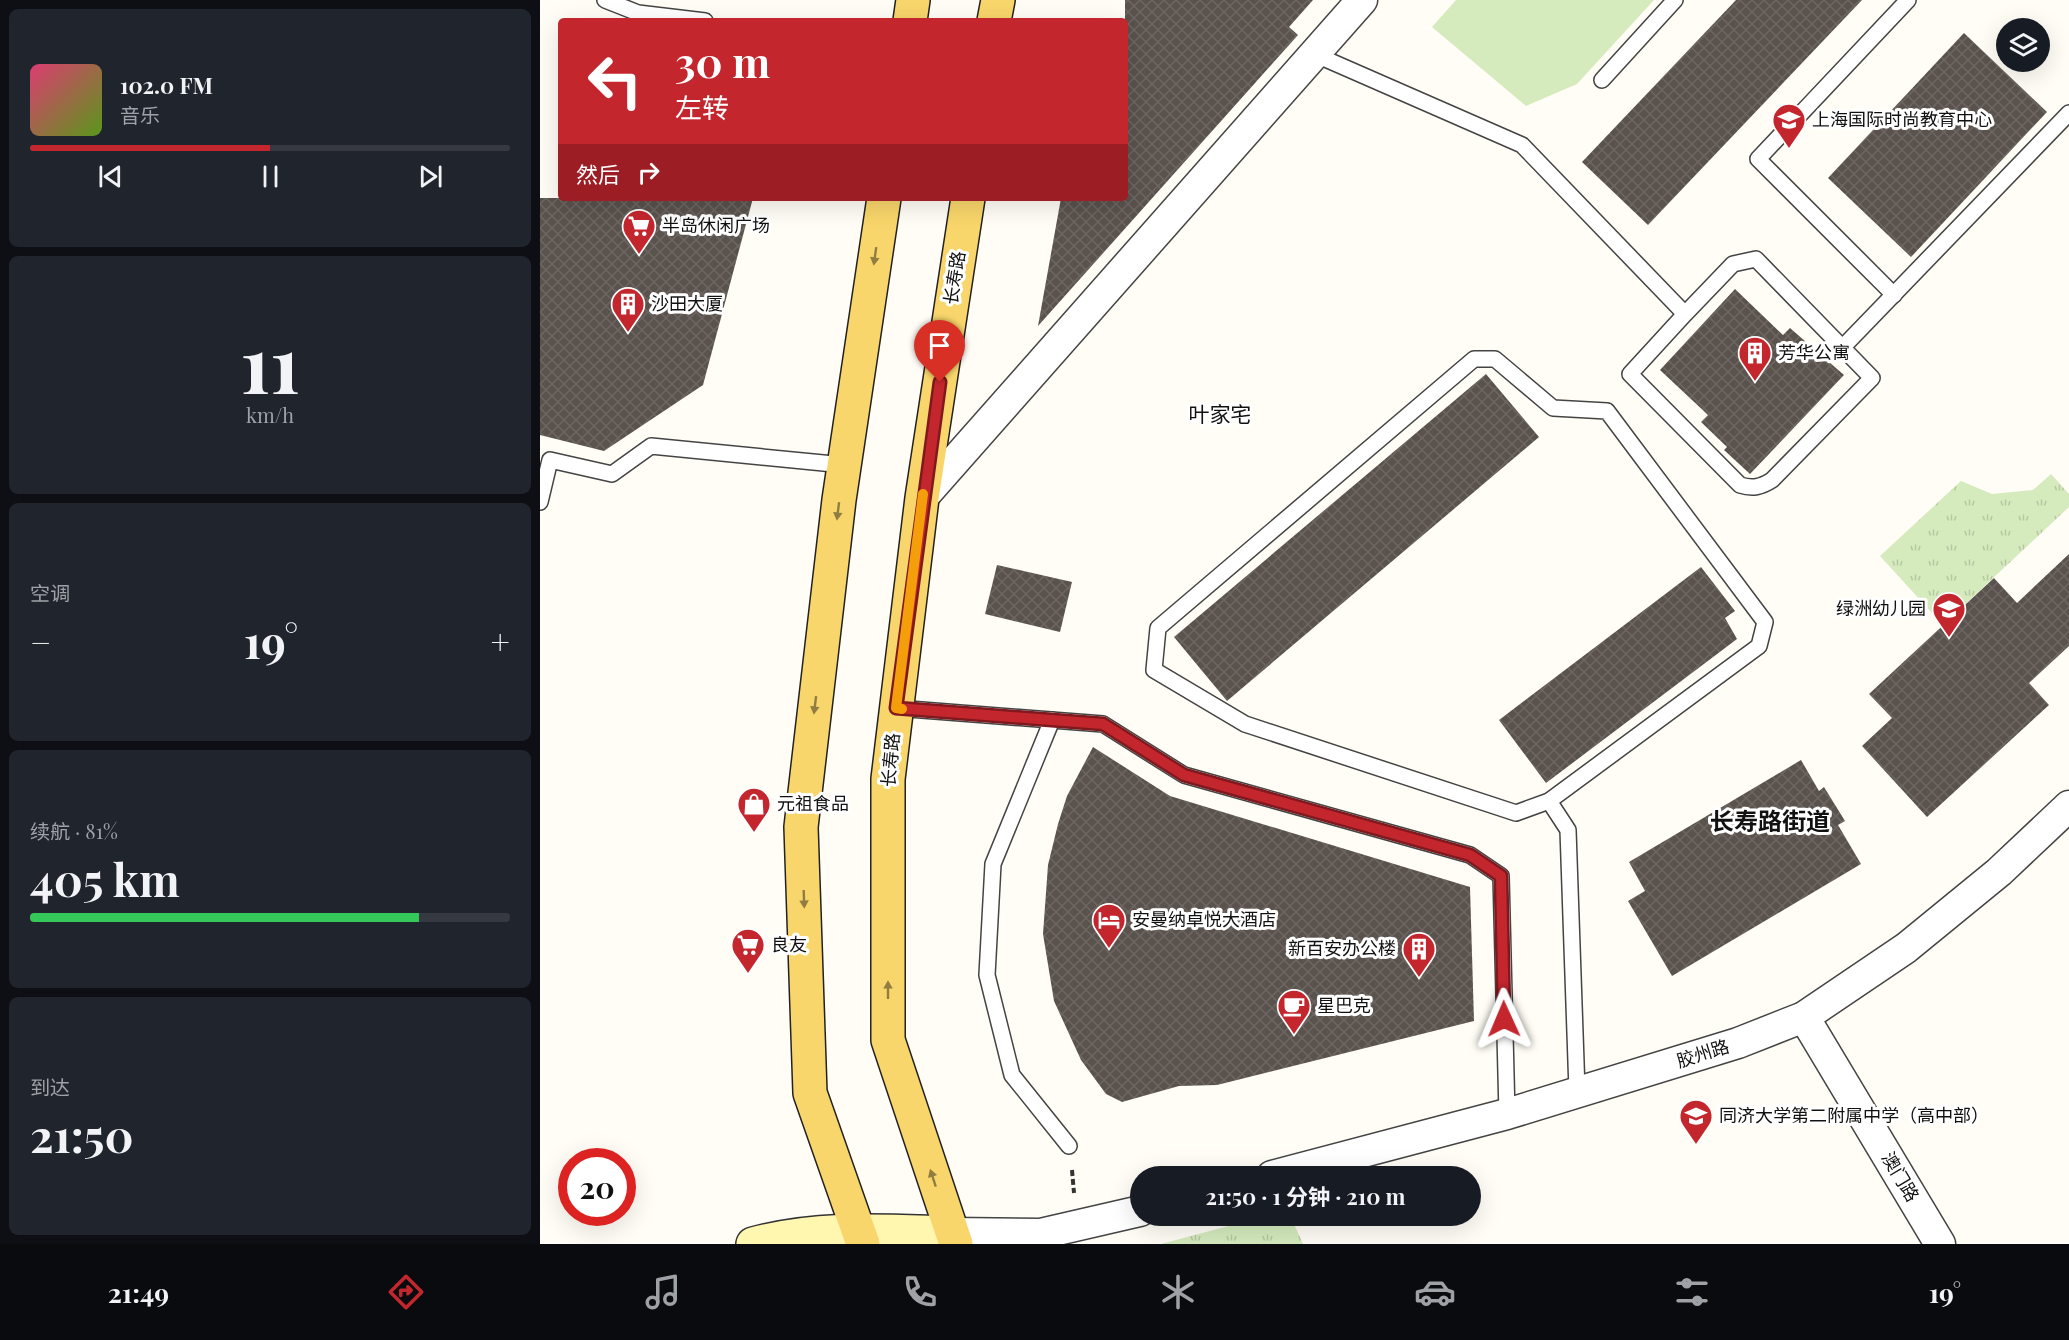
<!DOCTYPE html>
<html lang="zh">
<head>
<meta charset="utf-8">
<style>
  body { margin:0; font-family:"Playfair Display","Noto Sans SC",serif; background:#20242c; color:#f1f3f6; height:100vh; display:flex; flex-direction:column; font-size:22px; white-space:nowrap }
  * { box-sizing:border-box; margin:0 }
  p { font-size:20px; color:#9ea1a6 }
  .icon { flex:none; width:33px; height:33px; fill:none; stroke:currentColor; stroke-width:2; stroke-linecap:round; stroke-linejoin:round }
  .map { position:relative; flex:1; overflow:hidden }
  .side { display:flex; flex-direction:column; gap:9px; padding:9px; background:#0d0f14; width:540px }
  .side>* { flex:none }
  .top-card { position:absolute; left:18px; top:18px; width:570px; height:183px; border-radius:6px; box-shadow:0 6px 24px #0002; background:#c4262e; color:#fff; overflow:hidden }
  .fabs { position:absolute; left:1456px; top:18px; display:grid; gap:12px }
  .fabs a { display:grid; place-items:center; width:54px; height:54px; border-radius:50%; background:#171b24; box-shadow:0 6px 24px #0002; font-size:30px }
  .speed { position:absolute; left:18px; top:1148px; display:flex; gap:12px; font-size:30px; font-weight:700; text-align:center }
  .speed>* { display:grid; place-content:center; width:78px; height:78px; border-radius:50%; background:#171b24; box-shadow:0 6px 24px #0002; line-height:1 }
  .speed .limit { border:9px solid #d22; background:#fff; color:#111 }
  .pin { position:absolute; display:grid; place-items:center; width:51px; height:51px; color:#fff; margin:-62px -26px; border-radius:50% 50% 50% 0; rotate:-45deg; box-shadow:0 0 6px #0007 }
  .pin .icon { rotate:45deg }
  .me { position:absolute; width:66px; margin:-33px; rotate:359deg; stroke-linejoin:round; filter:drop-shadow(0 0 4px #0008) }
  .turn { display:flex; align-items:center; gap:21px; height:126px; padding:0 18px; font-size:27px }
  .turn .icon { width:78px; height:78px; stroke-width:2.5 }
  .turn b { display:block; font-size:42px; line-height:51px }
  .then { display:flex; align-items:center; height:57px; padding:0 18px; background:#0003; gap:12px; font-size:22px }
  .big { font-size:45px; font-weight:700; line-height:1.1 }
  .side .card { flex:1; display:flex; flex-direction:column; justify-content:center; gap:9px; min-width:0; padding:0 21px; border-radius:9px; background:#20242c }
  .side .dial { align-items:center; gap:0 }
  .dial b { font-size:78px; line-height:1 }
  .song { display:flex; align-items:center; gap:18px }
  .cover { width:72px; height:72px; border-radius:9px; background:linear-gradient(135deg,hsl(340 70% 55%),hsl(90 70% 35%)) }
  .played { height:6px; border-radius:3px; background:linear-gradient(90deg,#c4262e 50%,#363941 50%) }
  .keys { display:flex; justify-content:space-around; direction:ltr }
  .heat { display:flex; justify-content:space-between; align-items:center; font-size:33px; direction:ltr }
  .charge { height:9px; border-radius:4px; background:linear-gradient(90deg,#34c759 81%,#363941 0) }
  .trip { position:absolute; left:590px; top:1166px; width:351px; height:60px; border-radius:30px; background:#171b24; box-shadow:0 6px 24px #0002; font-weight:700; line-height:60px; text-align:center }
  .menu { display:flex; height:96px; justify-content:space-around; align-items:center; background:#090b0e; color:#9ea1a6 }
  .menu .icon { width:42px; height:42px }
  .menu .on { color:#c4262e }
  .menu b { font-size:27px; color:#f1f3f6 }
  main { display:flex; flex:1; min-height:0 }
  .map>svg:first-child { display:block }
  .grass { fill:#d5ebbd }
  .park { fill:url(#park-tufts) }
  .building { fill:url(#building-cross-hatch) }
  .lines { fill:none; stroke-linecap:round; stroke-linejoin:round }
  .lane-casing { stroke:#444; stroke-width:18 }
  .street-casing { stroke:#444; stroke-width:33 }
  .secondary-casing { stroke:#333; stroke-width:36 }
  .primary-casing { stroke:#222; stroke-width:36 }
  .path { stroke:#333; stroke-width:4; stroke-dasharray:6 3; stroke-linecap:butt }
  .lane { stroke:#fff; stroke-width:15 }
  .street { stroke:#fff; stroke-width:30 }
  .secondary { stroke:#fff6b0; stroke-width:33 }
  .primary { stroke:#f9d66b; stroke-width:33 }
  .oneway { fill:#917d42 }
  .route-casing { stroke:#7f191e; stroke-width:15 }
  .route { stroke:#c4262e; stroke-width:10 }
  .slow { stroke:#f59e0b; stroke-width:10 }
  .labels { text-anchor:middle; stroke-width:6; stroke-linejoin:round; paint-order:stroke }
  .poi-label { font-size:18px; fill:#111; stroke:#fff; text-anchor:start }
  .street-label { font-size:18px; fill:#111; stroke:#fff }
  .quarter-label { font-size:21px; fill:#111; stroke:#fff }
  .district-label { font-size:24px; font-weight:bold; fill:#111; stroke:#fff }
</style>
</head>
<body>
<main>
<section class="side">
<div class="card">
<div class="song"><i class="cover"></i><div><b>102.0 FM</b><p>音乐</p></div></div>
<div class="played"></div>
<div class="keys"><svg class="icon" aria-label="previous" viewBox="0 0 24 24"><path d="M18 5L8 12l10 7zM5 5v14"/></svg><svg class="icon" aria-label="pause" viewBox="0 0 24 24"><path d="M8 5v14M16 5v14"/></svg><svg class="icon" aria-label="next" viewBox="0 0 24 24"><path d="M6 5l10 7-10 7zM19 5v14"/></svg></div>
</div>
<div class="card dial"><b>11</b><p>km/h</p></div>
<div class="card"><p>空调</p>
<div class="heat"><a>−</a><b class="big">19°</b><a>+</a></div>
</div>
<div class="card"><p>续航 · 81%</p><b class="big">405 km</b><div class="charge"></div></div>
<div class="card"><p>到达</p><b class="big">21:50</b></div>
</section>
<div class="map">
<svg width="1529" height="1244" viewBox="0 0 1529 1244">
  <defs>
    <pattern id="park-tufts" width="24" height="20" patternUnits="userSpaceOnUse" patternTransform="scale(1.5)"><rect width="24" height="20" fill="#d5ebbd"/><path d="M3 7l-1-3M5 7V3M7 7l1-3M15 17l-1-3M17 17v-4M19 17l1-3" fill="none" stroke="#b6c8a1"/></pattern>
    <pattern id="building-cross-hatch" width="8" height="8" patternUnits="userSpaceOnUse" patternTransform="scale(1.5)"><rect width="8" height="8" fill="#5a524d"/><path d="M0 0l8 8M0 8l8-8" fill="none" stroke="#6d6662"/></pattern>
  </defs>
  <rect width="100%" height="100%" fill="#fffdf5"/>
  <!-- grass -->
  <polygon class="grass" points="916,0 1114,0 1037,84 986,106 892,27"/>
  <!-- park -->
  <g class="park">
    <polygon points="1511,474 1529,494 1529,507 1403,625 1340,556 1421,481 1452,494 1493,490"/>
    <polygon points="730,1215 750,1215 763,1244 621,1244"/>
  </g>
  <!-- building -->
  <g class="building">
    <polygon points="585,0 773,0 749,27 758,35 498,326 521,198 585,198"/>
    <polygon points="1196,0 1322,0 1108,225 1042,162"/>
    <polygon points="1424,33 1507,112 1371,257 1288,178"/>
    <polygon points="0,198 213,198 163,385 64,451 0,435"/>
    <polygon points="1195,289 1243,335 1250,328 1304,375 1210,474 1184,450 1187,447 1161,422 1168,415 1120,370"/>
    <polygon points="946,374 999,437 687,701 634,637"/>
    <polygon points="1529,554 1529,646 1489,683 1509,705 1387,817 1322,746 1352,718 1329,694 1454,578 1477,603"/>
    <polygon points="457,565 532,582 520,632 445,614"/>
    <polygon points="1161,567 1195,611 1185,618 1197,639 1006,783 959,720"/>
    <polygon points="553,747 630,796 930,887 934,1021 677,1085 639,1086 582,1102 566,1094 541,1060 514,1001 503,934 508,865 518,824 527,796"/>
    <polygon points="1261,760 1279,791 1284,787 1305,821 1298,825 1321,864 1132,976 1088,901 1105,891 1089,862"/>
  </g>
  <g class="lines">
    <defs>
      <g id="lane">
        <polyline points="65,0 98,13 165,21"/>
        <path d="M774 54 982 145 1145 314 1090 374 1200 485C1213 489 1221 487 1232 480L1332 378 1216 259 1193 264 1145 314"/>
        <polyline points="1062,80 1135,0"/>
        <polyline points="1354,295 1218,159 1368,0"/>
        <polyline points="1302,348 1529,113"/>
        <polygon points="934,359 955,359 1013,408 1067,411 1225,622 1219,646 1009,801 976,813 705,724 614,670 618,628"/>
        <polyline points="0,502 10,460 72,474 111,446 304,465"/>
        <polyline points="356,708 563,724 644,775 930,855 961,876 967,1114"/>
        <polyline points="512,720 453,864 447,975 472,1075 529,1146"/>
        <polyline points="1009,801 1028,830 1037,1091"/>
      </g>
      <g id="street">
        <polyline points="382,498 822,0"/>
        <polyline points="1264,1017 1400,1244"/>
        <polyline points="732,1176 967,1114 1198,1043 1264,1017 1366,948 1459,872 1529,806"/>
        <polyline points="411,1233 500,1234 600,1211"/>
      </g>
      <path id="secondary" d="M213 1244C278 1226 344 1231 411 1233"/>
      <g id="primary">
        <polyline points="370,21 373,0"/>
        <polyline points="454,21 458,0"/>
        <polyline points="323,1244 270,1093 261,827 299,500 344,198"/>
        <polyline points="416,1244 348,1040 348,779 382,498 428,198"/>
      </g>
    </defs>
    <!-- lane casing -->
    <use href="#lane" class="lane-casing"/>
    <!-- street casing -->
    <use href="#street" class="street-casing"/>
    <!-- secondary casing -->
    <use href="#secondary" class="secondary-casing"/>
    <!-- primary casing -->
    <use href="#primary" class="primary-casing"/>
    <!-- path -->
    <polyline class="path" points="532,1170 534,1193"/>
    <!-- lane -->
    <use href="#lane" class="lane"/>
    <!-- street -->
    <use href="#street" class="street"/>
    <!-- secondary -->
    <use href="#secondary" class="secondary"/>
    <!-- primary -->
    <use href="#primary" class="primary"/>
  </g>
  <!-- one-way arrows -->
  <defs><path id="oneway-solid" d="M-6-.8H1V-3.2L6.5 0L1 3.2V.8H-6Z" transform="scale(1.5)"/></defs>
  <g class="oneway">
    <use href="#oneway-solid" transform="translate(335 256) rotate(98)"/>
    <use href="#oneway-solid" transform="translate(298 511) rotate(97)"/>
    <use href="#oneway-solid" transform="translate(275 705) rotate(97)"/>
    <use href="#oneway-solid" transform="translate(264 899) rotate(88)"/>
    <use href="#oneway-solid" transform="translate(348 990) rotate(-90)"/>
    <use href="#oneway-solid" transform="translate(393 1178) rotate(-108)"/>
  </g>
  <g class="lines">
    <defs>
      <polyline id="route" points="400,382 356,708 563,724 644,775 930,855 961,876 964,1019"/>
    </defs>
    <!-- route casing -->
    <use href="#route" class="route-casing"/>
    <!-- route -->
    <use href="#route" class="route"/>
    <!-- slow -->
    <polyline class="slow" points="362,709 356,708 383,494"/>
  </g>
  <!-- icons -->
  <defs>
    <symbol id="school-pin" viewBox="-11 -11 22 30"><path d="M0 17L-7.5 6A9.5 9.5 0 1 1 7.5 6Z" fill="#c4262e" stroke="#fff"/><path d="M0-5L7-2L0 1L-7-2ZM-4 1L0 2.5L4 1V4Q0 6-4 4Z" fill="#fff"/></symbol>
    <symbol id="supermarket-pin" viewBox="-11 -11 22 30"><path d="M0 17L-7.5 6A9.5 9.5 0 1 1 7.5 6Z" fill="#c4262e" stroke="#fff"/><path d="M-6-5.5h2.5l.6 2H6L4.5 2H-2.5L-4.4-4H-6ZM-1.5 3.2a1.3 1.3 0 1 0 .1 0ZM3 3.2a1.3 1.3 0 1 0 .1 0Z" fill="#fff"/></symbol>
    <symbol id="building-pin" viewBox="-11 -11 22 30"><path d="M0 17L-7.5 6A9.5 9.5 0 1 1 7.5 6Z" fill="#c4262e" stroke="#fff"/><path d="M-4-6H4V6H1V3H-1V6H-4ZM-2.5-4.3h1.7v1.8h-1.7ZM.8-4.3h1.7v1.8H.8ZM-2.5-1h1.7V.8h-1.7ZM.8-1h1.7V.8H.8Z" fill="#fff"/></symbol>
    <symbol id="shop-pin" viewBox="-11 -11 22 30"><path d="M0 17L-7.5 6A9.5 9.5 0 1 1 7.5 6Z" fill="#c4262e" stroke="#fff"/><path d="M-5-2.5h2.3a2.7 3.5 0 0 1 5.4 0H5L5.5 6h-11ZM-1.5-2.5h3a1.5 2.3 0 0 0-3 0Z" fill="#fff"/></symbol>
    <symbol id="hotel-pin" viewBox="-11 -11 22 30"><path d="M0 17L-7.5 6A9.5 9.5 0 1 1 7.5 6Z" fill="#c4262e" stroke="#fff"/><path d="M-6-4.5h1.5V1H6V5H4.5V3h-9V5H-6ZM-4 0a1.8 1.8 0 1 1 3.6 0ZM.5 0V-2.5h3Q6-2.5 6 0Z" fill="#fff"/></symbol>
    <symbol id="cafe-pin" viewBox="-11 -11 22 30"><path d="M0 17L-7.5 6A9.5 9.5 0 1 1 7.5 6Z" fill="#c4262e" stroke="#fff"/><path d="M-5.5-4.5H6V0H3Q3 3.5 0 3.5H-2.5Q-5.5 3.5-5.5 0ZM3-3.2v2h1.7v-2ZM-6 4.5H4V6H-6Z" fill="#fff"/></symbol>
  </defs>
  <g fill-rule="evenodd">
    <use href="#school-pin" x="1230" y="101" width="38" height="52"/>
    <use href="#supermarket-pin" x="80" y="207" width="38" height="52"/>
    <use href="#building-pin" x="69" y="285" width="38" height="52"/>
    <use href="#building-pin" x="1196" y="334" width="38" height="52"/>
    <use href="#school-pin" x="1390" y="590" width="38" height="52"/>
    <use href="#shop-pin" x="195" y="785" width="38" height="52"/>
    <use href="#hotel-pin" x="550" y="901" width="38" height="52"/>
    <use href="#supermarket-pin" x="189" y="926" width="38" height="52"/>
    <use href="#building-pin" x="860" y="930" width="38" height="52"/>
    <use href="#cafe-pin" x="735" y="987" width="38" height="52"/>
    <use href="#school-pin" x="1137" y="1097" width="38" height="52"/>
  </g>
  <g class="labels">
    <!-- poi labels -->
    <g class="poi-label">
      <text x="1272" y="126">上海国际时尚教育中心</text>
      <text x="122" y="232">半岛休闲广场</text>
      <text x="111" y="310">沙田大厦</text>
      <text x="1238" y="359">芳华公寓</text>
      <text x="1386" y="615" text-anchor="end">绿洲幼儿园</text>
      <text x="237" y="810">元祖食品</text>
      <text x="592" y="926">安曼纳卓悦大酒店</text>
      <text x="231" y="951">良友</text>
      <text x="856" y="955" text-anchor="end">新百安办公楼</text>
      <text x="777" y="1012">星巴克</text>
      <text x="1179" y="1122">同济大学第二附属中学（高中部）</text>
    </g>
    <!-- street labels -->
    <g class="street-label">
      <text transform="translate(415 278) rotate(-81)" y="6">长寿路</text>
      <text transform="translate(351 760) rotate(-85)" y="6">长寿路</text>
      <text transform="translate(1163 1054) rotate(-17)" y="6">胶州路</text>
      <text transform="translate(1360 1177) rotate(59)" y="6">澳门路</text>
    </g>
    <!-- quarter labels -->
    <g class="quarter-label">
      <text x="680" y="422">叶家宅</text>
    </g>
    <!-- district labels -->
    <g class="district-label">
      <text x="1230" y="830">长寿路街道</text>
    </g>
  </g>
</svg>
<div class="fabs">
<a><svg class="icon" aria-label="layers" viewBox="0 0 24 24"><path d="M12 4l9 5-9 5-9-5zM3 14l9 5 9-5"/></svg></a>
</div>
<div class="speed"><div class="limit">20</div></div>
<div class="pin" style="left:400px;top:382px;background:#d93025"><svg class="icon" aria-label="arrive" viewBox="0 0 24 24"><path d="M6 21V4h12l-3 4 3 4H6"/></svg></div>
<svg class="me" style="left:964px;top:1019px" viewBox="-20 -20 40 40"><path d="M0-17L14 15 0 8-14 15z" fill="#c4262e" stroke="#fff" stroke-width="4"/></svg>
<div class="trip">21:50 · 1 分钟 · 210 m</div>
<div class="top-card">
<div class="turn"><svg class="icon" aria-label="left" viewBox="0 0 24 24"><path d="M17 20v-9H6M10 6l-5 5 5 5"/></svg><div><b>30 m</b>左转</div></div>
<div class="then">然后<svg class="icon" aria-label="right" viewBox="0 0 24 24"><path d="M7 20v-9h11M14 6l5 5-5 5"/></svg></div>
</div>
</div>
</main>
<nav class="menu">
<b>21:49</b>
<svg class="icon on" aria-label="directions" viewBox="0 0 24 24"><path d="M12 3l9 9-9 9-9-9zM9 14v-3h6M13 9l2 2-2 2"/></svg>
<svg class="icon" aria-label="music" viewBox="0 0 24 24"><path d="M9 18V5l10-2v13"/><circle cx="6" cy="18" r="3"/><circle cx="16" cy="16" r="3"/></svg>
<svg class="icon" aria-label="phone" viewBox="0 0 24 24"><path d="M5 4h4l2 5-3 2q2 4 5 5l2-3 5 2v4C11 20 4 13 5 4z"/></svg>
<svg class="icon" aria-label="climate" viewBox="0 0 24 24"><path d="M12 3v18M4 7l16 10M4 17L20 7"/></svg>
<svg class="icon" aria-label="car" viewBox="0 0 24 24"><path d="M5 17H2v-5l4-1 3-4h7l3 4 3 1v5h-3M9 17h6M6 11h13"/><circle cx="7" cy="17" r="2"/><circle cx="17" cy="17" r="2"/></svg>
<svg class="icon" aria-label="filters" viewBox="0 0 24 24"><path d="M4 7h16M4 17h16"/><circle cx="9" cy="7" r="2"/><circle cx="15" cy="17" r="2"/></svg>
<b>19°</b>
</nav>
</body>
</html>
